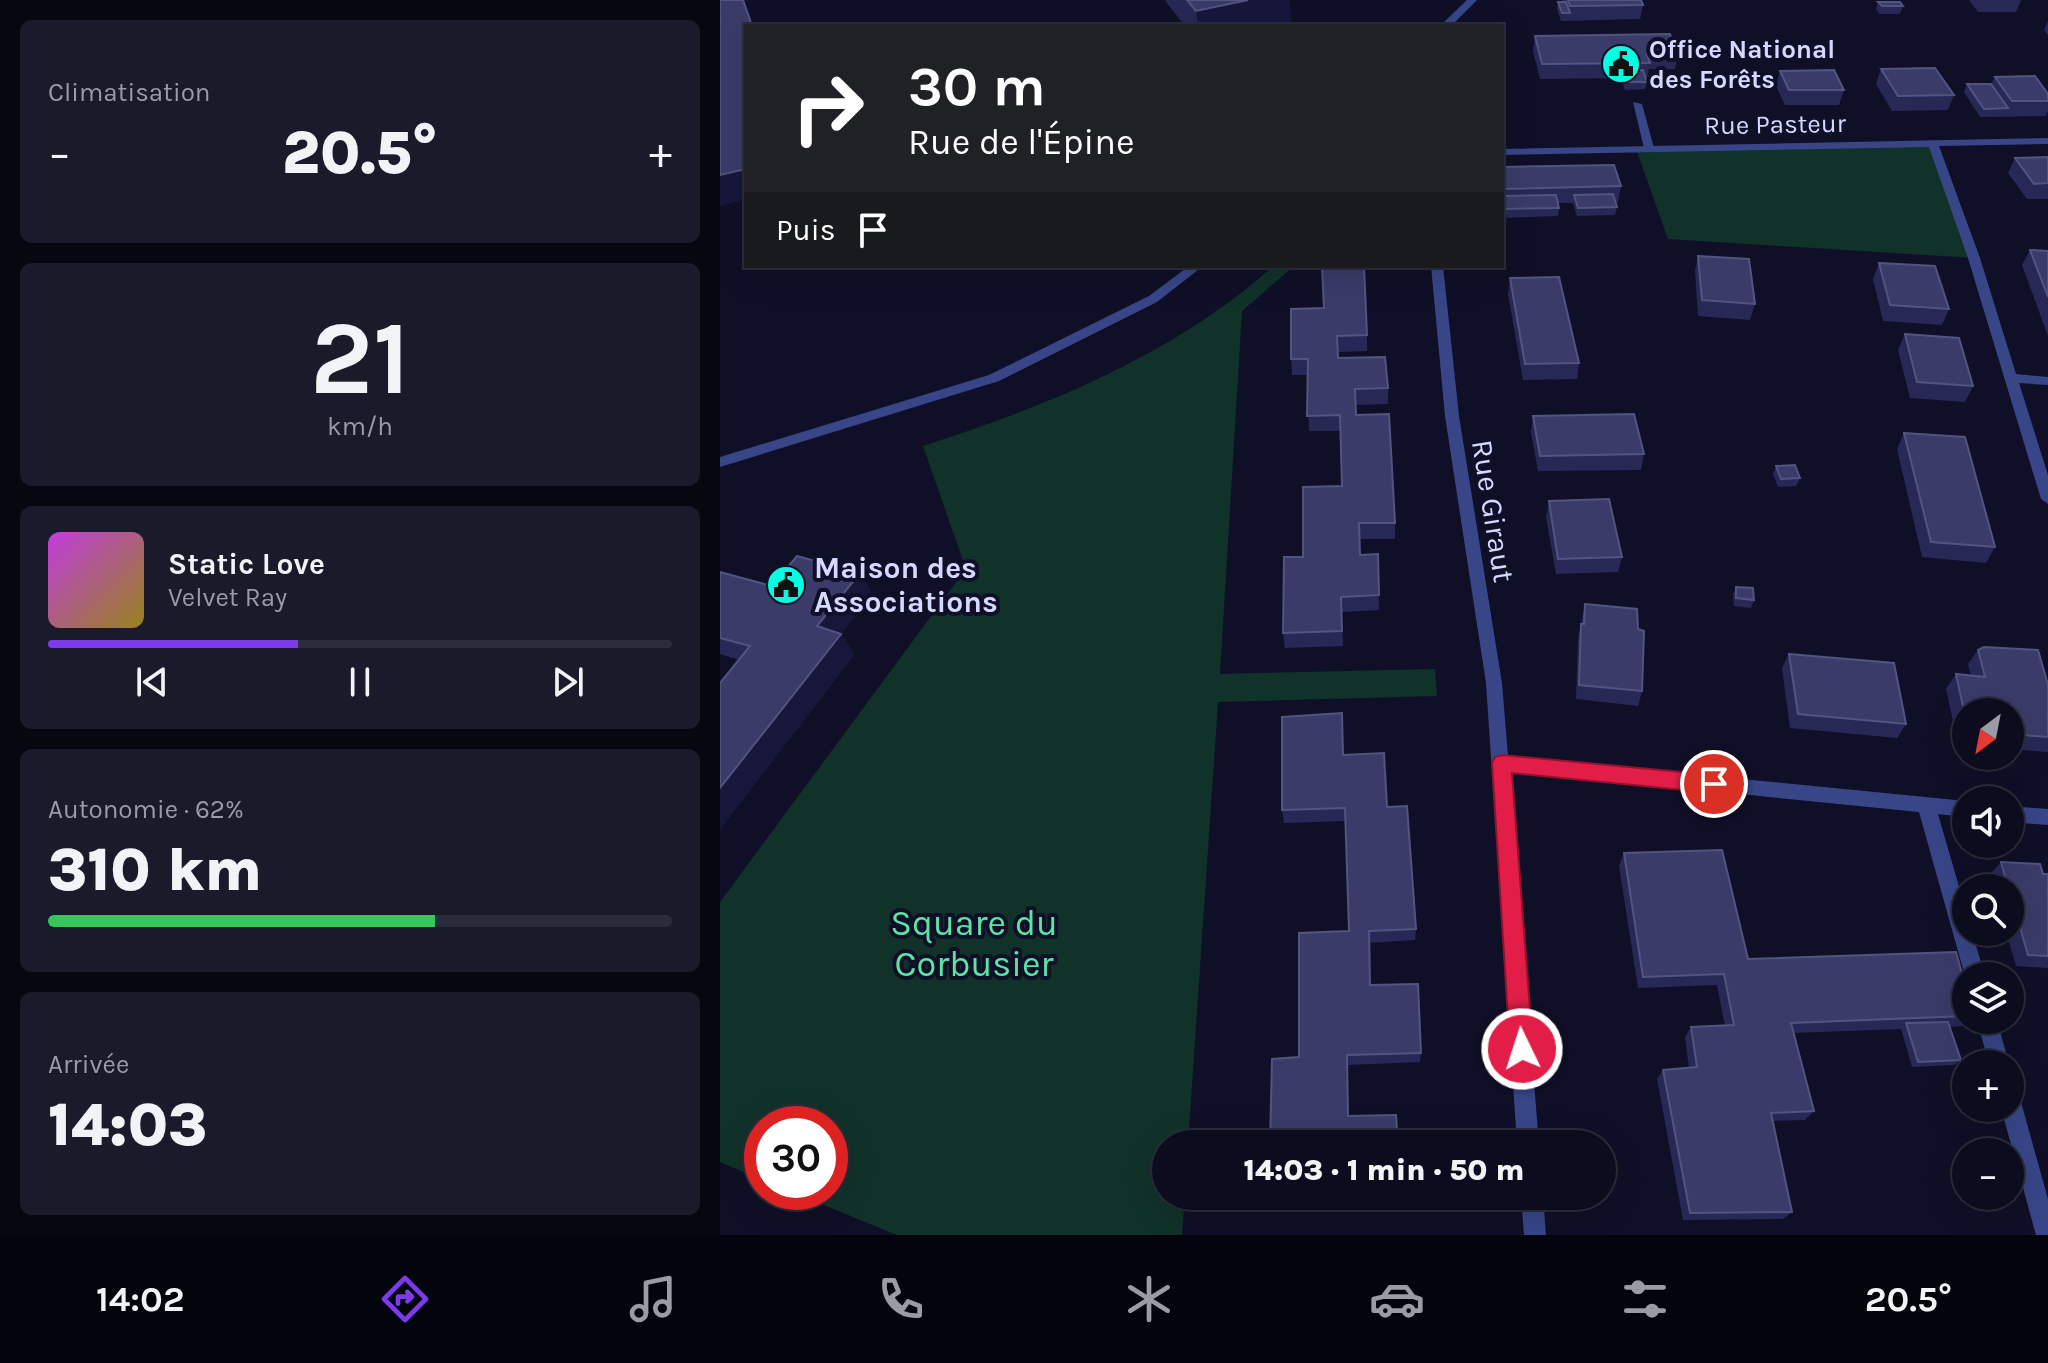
<!DOCTYPE html>
<html lang="fr">
<head>
<meta charset="utf-8">
<style>
  body { margin:0; font-family:Karla,sans-serif; background:#191a2a; color:#f1f3f6; height:100vh; display:flex; flex-direction:column; font-size:30px; white-space:nowrap }
  * { box-sizing:border-box; margin:0 }
  p { font-size:26px; color:#9a9ba4 }
  .icon { flex:none; width:44px; height:44px; fill:none; stroke:currentColor; stroke-width:2; stroke-linecap:round; stroke-linejoin:round }
  .map { position:relative; flex:1; overflow:hidden }
  .drawer { display:flex; flex-direction:column; gap:20px; padding:20px; background:#060710; width:720px }
  .drawer>* { flex:none }
  .hud { position:absolute; left:24px; top:24px; width:760px; height:244px; border-radius:0px; box-shadow:0 8px 32px #0002,0 0 0 2px #2b2c3b; background:#202124; color:#fff; overflow:hidden }
  .needle { width:52px; rotate:212deg }
  .buttons { position:absolute; left:1232px; top:698px; display:grid; gap:16px }
  .buttons a { display:grid; place-items:center; width:72px; height:72px; border-radius:50%; background:#0b0c1d; box-shadow:0 8px 32px #0002,0 0 0 2px #2b2c3b; font-size:40px }
  .speed { position:absolute; left:24px; top:1106px; display:flex; gap:16px; font-size:40px; font-weight:700; text-align:center }
  .speed>* { display:grid; place-content:center; width:104px; height:104px; border-radius:50%; background:#0b0c1d; box-shadow:0 8px 32px #0002,0 0 0 2px #2b2c3b; line-height:1 }
  .speed .limit { border:12px solid #d22; background:#fff; color:#111 }
  .pin { position:absolute; display:grid; place-items:center; width:68px; height:68px; color:#fff; margin:-34px; border:4px solid #fff; border-radius:50%; box-shadow:0 2px 8px #0007 }
  .me { position:absolute; width:88px; margin:-44px; rotate:356deg; stroke-linejoin:round; filter:drop-shadow(0 0 6px #0008) }
  .turn { display:flex; align-items:center; gap:28px; height:168px; padding:0 32px; font-size:36px }
  .turn .icon { width:104px; height:104px; stroke-width:2.5 }
  .turn b { display:block; font-size:56px; line-height:68px }
  .then { display:flex; align-items:center; height:76px; padding:0 32px; background:#0003; gap:16px; font-size:30px }
  .big { font-size:60px; font-weight:800; line-height:1.1 }
  .drawer .card { flex:1; display:flex; flex-direction:column; justify-content:center; gap:12px; min-width:0; padding:0 28px; border-radius:12px; background:#191a2a }
  .drawer .dial { align-items:center; gap:0 }
  .dial b { font-size:104px; line-height:1 }
  .song { display:flex; align-items:center; gap:24px }
  .cover { width:96px; height:96px; border-radius:12px; background:linear-gradient(135deg,hsl(290 70% 55%),hsl(50 70% 35%)) }
  .played { height:8px; border-radius:4px; background:linear-gradient(90deg,#7c3aed 40%,#2b2c3b 40%) }
  .keys { display:flex; justify-content:space-around; direction:ltr }
  .heat { display:flex; justify-content:space-between; align-items:center; font-size:44px; direction:ltr }
  .charge { height:12px; border-radius:6px; background:linear-gradient(90deg,#34c759 62%,#2b2c3b 0) }
  .trip { position:absolute; left:432px; top:1130px; width:464px; height:80px; border-radius:40px; background:#0b0c1d; box-shadow:0 8px 32px #0002,0 0 0 2px #2b2c3b; font-weight:800; line-height:80px; text-align:center }
  .menu { display:flex; height:128px; justify-content:space-around; align-items:center; background:#04050c; color:#9a9ba4 }
  .menu .icon { width:56px; height:56px }
  .menu .current { color:#7c3aed }
  .menu b { font-size:36px; color:#f1f3f6 }
  main { display:flex; flex:1; min-height:0 }
  .map>svg:first-child { display:block }
  .green { fill:#113229 }
  .lines { fill:none; stroke-linecap:round; stroke-linejoin:round }
  .lane { fill:#384688; fill-rule:evenodd }
  .street { fill:#384688; fill-rule:evenodd }
  .wall { fill:#272856 }
  .shaded-wall { fill:#16173b }
  .building { fill:#3a3b68; stroke:#525480; stroke-width:2 }
  .route { fill:#e11d48; stroke:#92132f; stroke-width:2 }
  .labels { text-anchor:middle; stroke-width:8; stroke-linejoin:round; paint-order:stroke }
  .far-poi-label { font-size:26px; font-weight:bold; fill:#d5d9ff; stroke:#0f1027; text-anchor:start }
  .far-street-label { font-size:26px; fill:#d5d9ff; stroke:#0f1027 }
  .street-label { font-size:30px; fill:#d5d9ff; stroke:#0f1027 }
  .poi-label { font-size:30px; font-weight:bold; fill:#d5d9ff; stroke:#0f1027; text-anchor:start }
  .near-park-label { font-size:36px; fill:#5ce4a4; stroke:#0f1027 }
</style>
</head>
<body>
<main>
<section class="drawer">
<div class="card"><p>Climatisation</p>
<div class="heat"><a>−</a><b class="big">20.5°</b><a>+</a></div>
</div>
<div class="card dial"><b>21</b><p>km/h</p></div>
<div class="card">
<div class="song"><i class="cover"></i><div><b>Static Love</b><p>Velvet Ray</p></div></div>
<div class="played"></div>
<div class="keys"><svg class="icon" aria-label="previous" viewBox="0 0 24 24"><path d="M18 5L8 12l10 7zM5 5v14"/></svg><svg class="icon" aria-label="pause" viewBox="0 0 24 24"><path d="M8 5v14M16 5v14"/></svg><svg class="icon" aria-label="next" viewBox="0 0 24 24"><path d="M6 5l10 7-10 7zM19 5v14"/></svg></div>
</div>
<div class="card"><p>Autonomie · 62%</p><b class="big">310 km</b><div class="charge"></div></div>
<div class="card"><p>Arrivée</p><b class="big">14:03</b></div>
</section>
<div class="map">
<svg width="1328" height="1235" viewBox="0 0 1328 1235">
  <rect width="100%" height="100%" fill="#0f1027"/>
  <!-- green -->
  <g class="green">
    <polygon points="1213,144 1254,258 948,239 916,149"/>
    <path d="M553 266H574L522 311 500 674 715 669 717 696 498 702 468 1144H446V1196H465L462 1235H177L72 1192H110V1124H42V1180L0 1162V902L246 569 203 446C323 408 459 352 553 266Z"/>
  </g>
  <g class="lines">
    <!-- lane -->
    <polygon class="lane" points="913,102 922,104 934,148 933,150 924,148"/>
    <!-- street -->
    <g class="street">
      <polygon points="747,0 757,0 731,26 720,26"/>
      <polygon points="1328,138 1328,144 1219,146 1260,258 1296,374 1328,377 1328,385 1299,383 1328,475 1328,504 1321,499 1248,258 1209,147 782,155 782,149"/>
      <polygon points="469,266 483,266 437,302 279,381 0,467 0,457 269,375 429,296"/>
      <polygon points="711,266 723,266 739,416 782,683 788,756 1246,801 1246,817 1218,814 1246,911 1246,932 1252,932 1265,976 1246,976 1246,978 1245,976 1199,812 789,771 819,1144 797,1144 766,683 725,416"/>
      <polygon points="1290,806 1328,809 1328,825 1290,822"/>
      <polygon points="1257,1020 1277,1020 1289,1064 1269,1064"/>
      <polygon points="1290,1091 1298,1094 1301,1102 1328,1199 1328,1235 1316,1235 1281,1108 1290,1108"/>
      <polygon points="801,1196 823,1196 826,1235 804,1235"/>
    </g>
  </g>
  <!-- wall -->
  <g class="wall">
    <polygon points="446,0 569,0 571,23 560,26 465,26 446,2"/>
    <polygon points="842,0 921,0 923,5 920,19 841,21 837,9 838,2 842,2"/>
    <polygon points="1249,0 1301,0 1296,12 1258,12"/>
    <polygon points="1158,2 1183,6 1180,14 1159,14 1156,9"/>
    <polygon points="1328,21 1328,35 1324,30"/>
    <polygon points="815,36 958,54 955,69 929,69 927,78 926,78 927,82 925,89 905,90 901,78 820,79 813,51"/>
    <polygon points="1161,69 1234,95 1228,110 1172,111 1156,84"/>
    <polygon points="1060,71 1124,90 1119,105 1065,105 1056,86"/>
    <polygon points="1275,77 1328,94 1328,111 1326,116 1260,117 1244,92 1247,84 1271,84"/>
    <polygon points="1328,157 1328,199 1307,199 1288,173 1295,158"/>
    <polygon points="782,167 901,186 898,202 895,202 897,207 895,215 857,216 853,203 838,203 839,208 838,216 782,218"/>
    <polygon points="1310,250 1328,251 1328,336 1302,265"/>
    <polygon points="978,256 1035,304 1030,320 978,316 975,271"/>
    <polygon points="1159,263 1229,309 1222,325 1163,321 1153,279"/>
    <polygon points="790,278 859,363 857,379 803,380 788,294"/>
    <polygon points="571,309 647,335 647,351 618,352 618,358 668,388 668,404 635,405 636,415 675,523 675,539 639,539 640,555 658,554 659,610 622,612 623,646 565,648 563,633 583,557 622,486 621,431 589,431 588,375 572,375 571,359"/>
    <polygon points="1185,334 1253,386 1245,402 1190,398 1178,350"/>
    <polygon points="813,416 924,454 921,470 818,471 811,432"/>
    <polygon points="1184,433 1275,547 1266,563 1202,557 1177,449"/>
    <polygon points="1056,466 1080,478 1076,486 1058,487 1053,474"/>
    <polygon points="829,501 902,557 898,572 836,574 826,517"/>
    <polygon points="0,572 52,586 140,573 152,594 121,634 134,655 0,829 0,683 19,660 0,654"/>
    <polygon points="1016,587 1034,600 1031,608 1014,606 1013,594"/>
    <polygon points="865,604 922,691 918,706 856,699 858,639"/>
    <polygon points="1258,650 1328,737 1328,752 1290,749 1290,712 1246,712 1246,745 1238,744 1226,689 1236,674 1251,676 1248,664"/>
    <polygon points="1069,654 1186,724 1177,738 1070,728 1062,668"/>
    <polygon points="624,755 667,807 696,929 695,940 649,943 650,985 701,1053 700,1062 628,1065 550,1144 579,1057 629,931 626,821 564,823 562,810"/>
    <polygon points="904,853 1028,959 1246,988 1246,1020 1249,1020 1242,1026 1230,1027 1241,1060 1234,1065 1192,1067 1181,1029 1073,1033 1094,1111 1085,1120 1053,1121 1072,1212 1063,1219 963,1220 937,1079 943,1070 969,1068 965,1037 971,1027 1005,1026 997,985 918,988 899,866"/>
    <polygon points="1281,862 1328,874 1328,968 1296,966 1286,932 1290,932 1290,888 1273,888 1269,875"/>
    <polygon points="681,1196 680,1203 551,1208 549,1200"/>
  </g>
  <!-- shaded-wall -->
  <g class="shaded-wall">
    <polygon points="23,0 25,0 34,26 32,26"/>
    <polygon points="528,0 569,0 571,23 560,26 478,26 476,11"/>
    <polygon points="26,169 26,199 0,206 0,175"/>
    <polygon points="140,573 152,594 117,639 121,634 134,655 0,829 0,788 97,626"/>
  </g>
  <!-- building -->
  <g class="building">
    <polygon points="0,0 23,0 32,26 26,26 26,169 0,175"/>
    <polygon points="467,0 528,0 476,11"/>
    <polygon points="848,0 921,0 923,5 850,6"/>
    <polygon points="838,2 846,2 850,13 842,13"/>
    <polygon points="1158,2 1180,2 1183,6 1162,6"/>
    <polygon points="950,34 958,54 927,54 930,63 822,64 815,36"/>
    <polygon points="1215,68 1234,95 1178,96 1161,69"/>
    <polygon points="923,70 927,82 906,82 902,71"/>
    <polygon points="1114,70 1124,90 1069,90 1060,71"/>
    <polygon points="1315,76 1328,94 1328,101 1292,101 1275,77"/>
    <polygon points="1247,84 1271,84 1288,108 1264,109"/>
    <polygon points="1328,157 1328,183 1314,184 1295,158"/>
    <polygon points="894,165 901,186 782,189 782,167"/>
    <polygon points="893,194 897,207 858,208 854,195"/>
    <polygon points="836,195 839,208 782,209 782,196"/>
    <polygon points="1310,250 1328,251 1328,297"/>
    <polygon points="978,256 1029,259 1035,304 982,300"/>
    <polygon points="1159,263 1215,266 1229,309 1170,305"/>
    <polygon points="602,266 644,266 647,335 617,336 618,358 665,357 668,388 635,389 636,415 669,414 675,523 639,523 640,555 658,554 659,595 621,597 622,631 563,633 564,557 583,557 583,487 622,486 620,415 587,416 588,359 571,359 571,309 604,308"/>
    <polygon points="839,277 859,363 805,364 790,278"/>
    <polygon points="1185,334 1239,338 1253,386 1197,382"/>
    <polygon points="914,414 924,454 820,456 813,416"/>
    <polygon points="1184,433 1245,437 1275,547 1211,542"/>
    <polygon points="1075,465 1080,478 1061,479 1056,466"/>
    <polygon points="889,499 902,557 838,559 829,501"/>
    <polygon points="77,556 140,573 97,626 121,634 0,788 0,683 30,646 0,638 0,572 52,586"/>
    <polygon points="1016,587 1033,588 1034,600 1016,598"/>
    <polygon points="865,604 917,609 918,629 924,631 922,691 859,685 861,624 864,624"/>
    <polygon points="1264,647 1318,650 1328,685 1328,737 1290,734 1290,712 1246,712 1246,721 1236,674 1265,677 1258,650"/>
    <polygon points="1069,654 1174,663 1186,724 1078,714"/>
    <polygon points="622,713 623,755 664,753 667,807 687,806 696,929 649,931 650,985 698,984 701,1053 627,1055 628,1116 676,1115 678,1144 550,1144 552,1059 579,1057 579,933 629,931 625,808 562,810 562,717"/>
    <polygon points="1002,850 1028,959 1236,952 1246,988 1246,1016 1071,1023 1094,1111 1051,1113 1072,1212 970,1213 943,1070 977,1067 971,1027 1014,1025 1004,974 923,977 904,853"/>
    <polygon points="1281,862 1320,864 1323,874 1328,874 1328,956 1308,955 1290,893 1290,888 1288,888"/>
    <polygon points="1228,1022 1241,1060 1198,1062 1186,1023"/>
    <polygon points="549,1196 675,1196 549,1200"/>
  </g>
  <!-- route -->
  <polygon class="route" points="782,755 994,775 1001,778 1004,784 1001,790 994,793 792,773 813,1049 810,1057 802,1061 793,1057 790,1049 772,763 775,757"/>
  <!-- icons -->
  <defs>
    <symbol id="civic-disc" viewBox="-11 -11 22 22"><circle r="9.5" fill="#01ffe1" stroke="#0f1027"/><path d="M-.6-6.5H3V-4.5H.6V-3L4-1V1h2V6H-6V1h2V-1L-.6-3ZM-1.2 2.5V6h2.4V2.5Z" fill="#111"/></symbol>
  </defs>
  <g fill-rule="evenodd">
    <use href="#civic-disc" x="879" y="42" width="44" height="44"/>
    <use href="#civic-disc" x="44" y="563" width="44" height="44"/>
  </g>
  <g class="labels">
    <!-- far-poi labels -->
    <g class="far-poi-label">
      <text x="929" y="58">Office National<tspan x="929" dy="30">des Forêts</tspan></text>
    </g>
    <!-- far-street labels -->
    <g class="far-street-label">
      <text transform="translate(1055 124) rotate(-1)" y="9">Rue Pasteur</text>
    </g>
    <!-- street labels -->
    <g class="street-label">
      <text transform="translate(773 511) rotate(81)" y="10">Rue Giraut</text>
    </g>
    <!-- poi labels -->
    <g class="poi-label">
      <text x="94" y="578">Maison des<tspan x="94" dy="34">Associations</tspan></text>
    </g>
    <!-- near-park labels -->
    <g class="near-park-label">
      <text x="254" y="935">Square du<tspan x="254" dy="41">Corbusier</tspan></text>
    </g>
  </g>
</svg>
<div class="buttons">
<a><svg class="needle" viewBox="-14 -14 28 28"><path d="M0-13l5 13h-10z" fill="#e53935"/><path d="M0 13l5-13h-10z" fill="#9a9ba4"/></svg></a>
<a><svg class="icon" aria-label="sound" viewBox="0 0 24 24"><path d="M4 9h4l5-4v14l-5-4H4zM17 9q2 3 0 6"/></svg></a>
<a><svg class="icon" aria-label="search" viewBox="0 0 24 24"><circle cx="10" cy="10" r="6"/><path d="M15 15l6 6"/></svg></a>
<a><svg class="icon" aria-label="layers" viewBox="0 0 24 24"><path d="M12 4l9 5-9 5-9-5zM3 14l9 5 9-5"/></svg></a>
<a>+</a>
<a>−</a>
</div>
<div class="speed"><div class="limit">30</div></div>
<div class="pin" style="left:994px;top:784px;background:#d93025"><svg class="icon" aria-label="arrive" viewBox="0 0 24 24"><path d="M6 21V4h12l-3 4 3 4H6"/></svg></div>
<svg class="me" style="left:802px;top:1049px" viewBox="-20 -20 40 40"><circle r="17" fill="#e11d48" stroke="#fff" stroke-width="3"/><path d="M0-11L8 9 0 5-8 9z" fill="#fff"/></svg>
<div class="trip">14:03 · 1 min · 50 m</div>
<div class="hud">
<div class="turn"><svg class="icon" aria-label="right" viewBox="0 0 24 24"><path d="M7 20v-9h11M14 6l5 5-5 5"/></svg><div><b>30 m</b>Rue de l'Épine</div></div>
<div class="then">Puis<svg class="icon" aria-label="arrive" viewBox="0 0 24 24"><path d="M6 21V4h12l-3 4 3 4H6"/></svg></div>
</div>
</div>
</main>
<nav class="menu">
<b>14:02</b>
<svg class="icon current" aria-label="directions" viewBox="0 0 24 24"><path d="M12 3l9 9-9 9-9-9zM9 14v-3h6M13 9l2 2-2 2"/></svg>
<svg class="icon" aria-label="music" viewBox="0 0 24 24"><path d="M9 18V5l10-2v13"/><circle cx="6" cy="18" r="3"/><circle cx="16" cy="16" r="3"/></svg>
<svg class="icon" aria-label="phone" viewBox="0 0 24 24"><path d="M5 4h4l2 5-3 2q2 4 5 5l2-3 5 2v4C11 20 4 13 5 4z"/></svg>
<svg class="icon" aria-label="climate" viewBox="0 0 24 24"><path d="M12 3v18M4 7l16 10M4 17L20 7"/></svg>
<svg class="icon" aria-label="car" viewBox="0 0 24 24"><path d="M5 17H2v-5l4-1 3-4h7l3 4 3 1v5h-3M9 17h6M6 11h13"/><circle cx="7" cy="17" r="2"/><circle cx="17" cy="17" r="2"/></svg>
<svg class="icon" aria-label="filters" viewBox="0 0 24 24"><path d="M4 7h16M4 17h16"/><circle cx="9" cy="7" r="2"/><circle cx="15" cy="17" r="2"/></svg>
<b>20.5°</b>
</nav>
</body>
</html>
